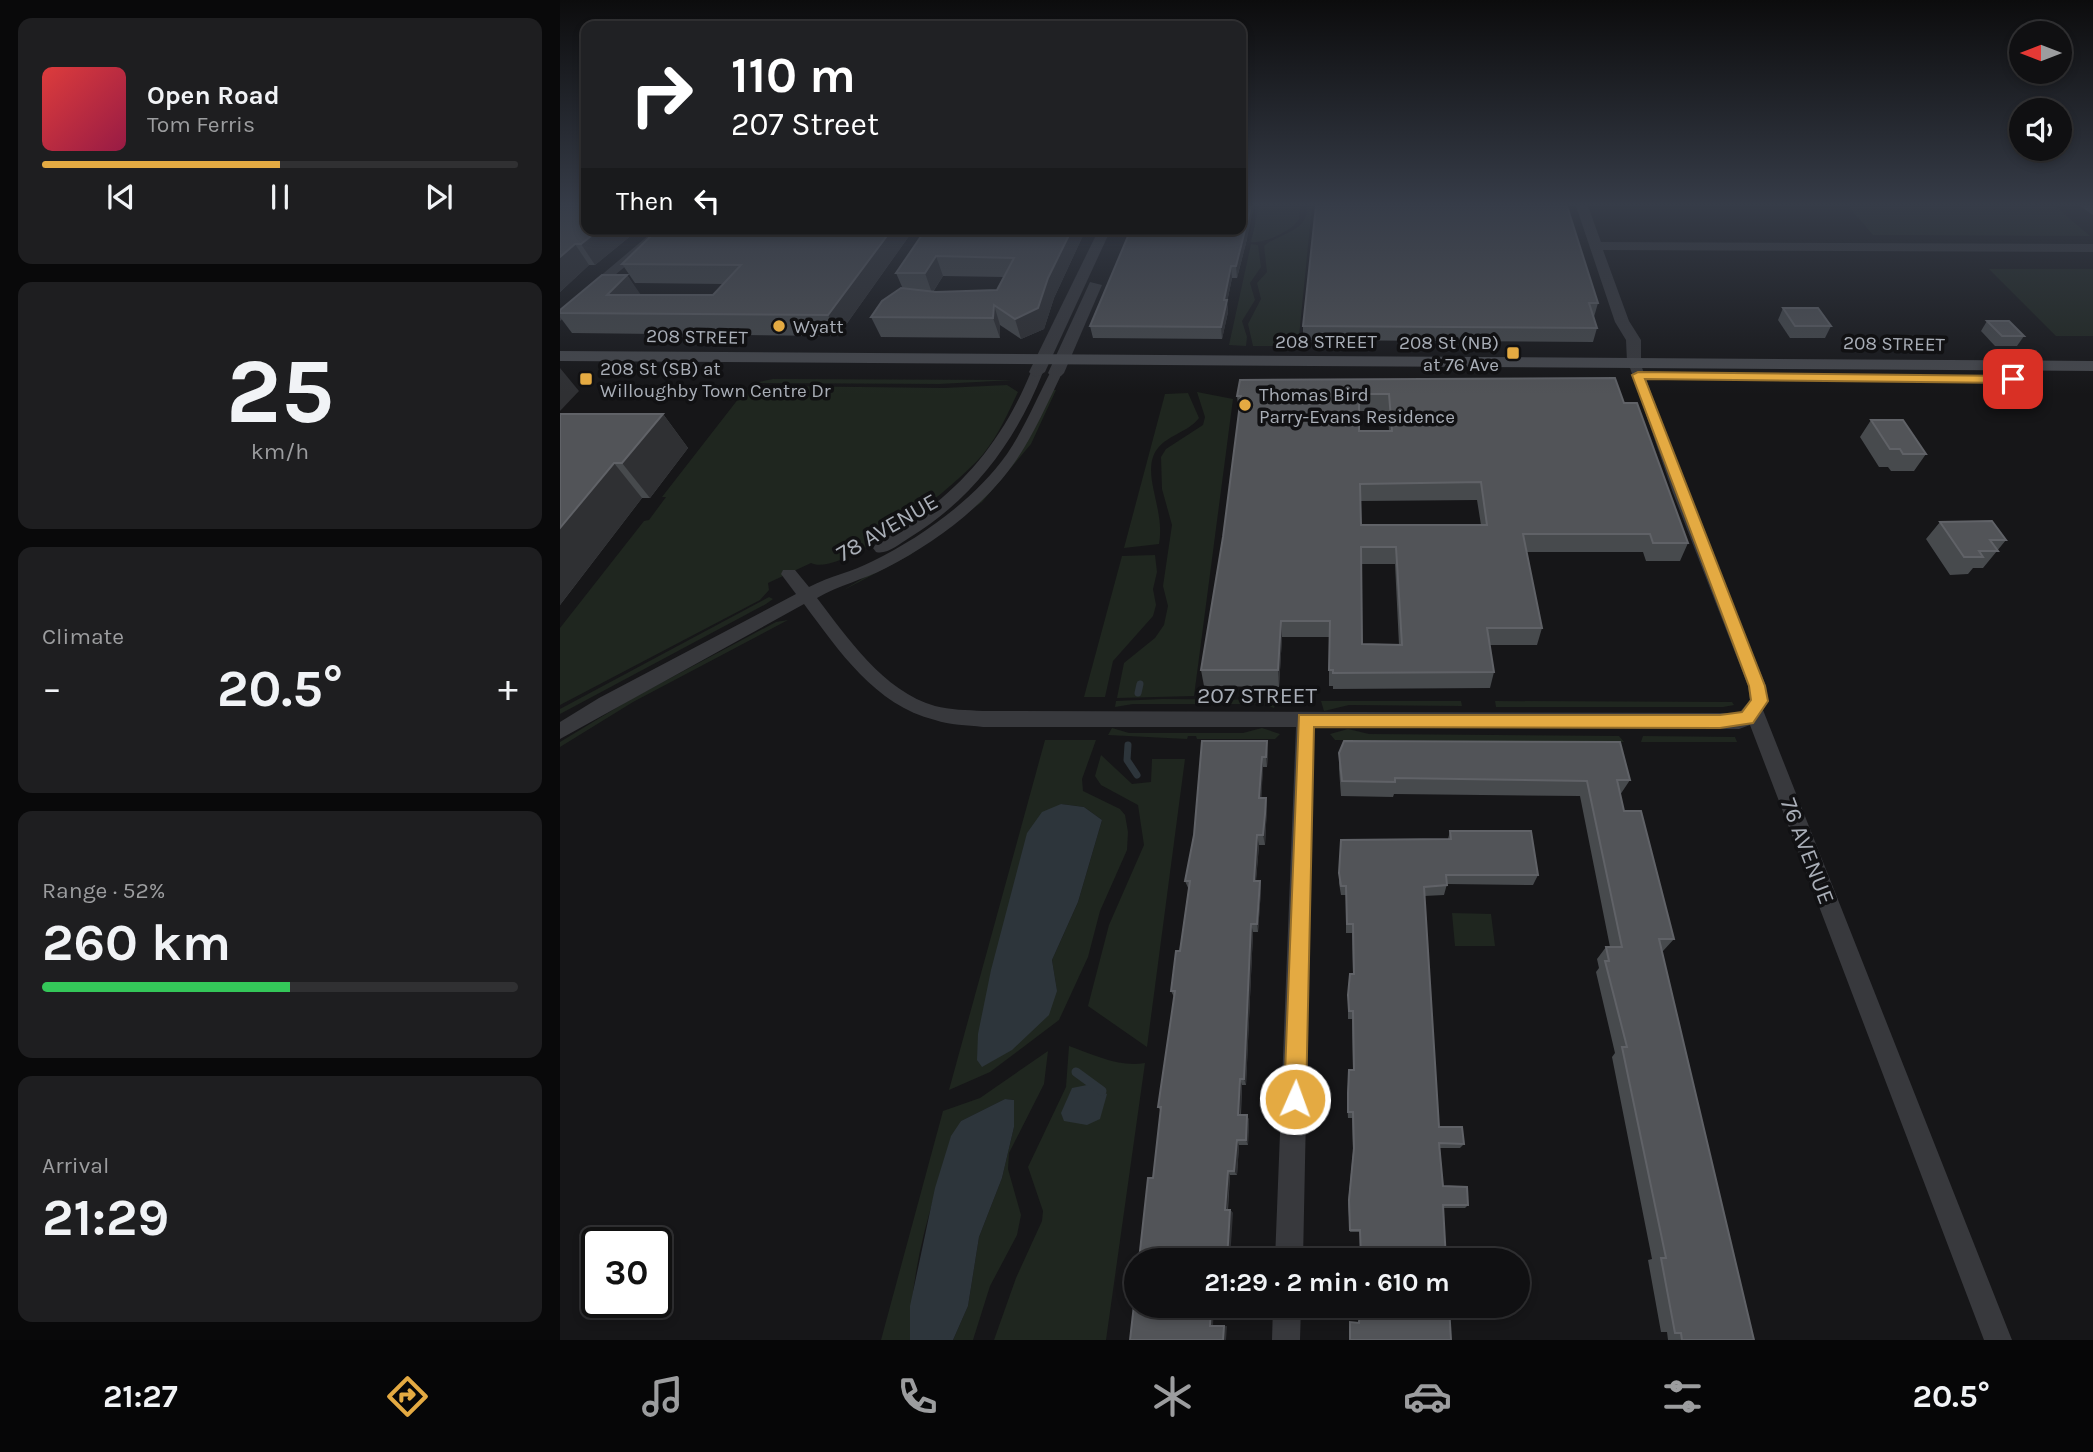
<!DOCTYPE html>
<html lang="en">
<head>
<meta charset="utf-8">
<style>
  body { margin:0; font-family:Karla,sans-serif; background:#1e1e20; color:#f1f3f6; height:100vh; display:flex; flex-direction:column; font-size:26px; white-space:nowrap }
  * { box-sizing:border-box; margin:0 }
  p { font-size:23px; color:#9c9d9f }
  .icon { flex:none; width:38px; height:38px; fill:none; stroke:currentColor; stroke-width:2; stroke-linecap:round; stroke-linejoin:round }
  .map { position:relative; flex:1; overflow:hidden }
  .sheet { display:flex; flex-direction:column; gap:18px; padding:18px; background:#09090a; width:560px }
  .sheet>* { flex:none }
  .guide { position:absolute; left:21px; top:21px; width:665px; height:214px; border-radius:14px; box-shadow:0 4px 10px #0003,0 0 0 2px #303032; background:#202124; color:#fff; overflow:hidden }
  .needle { width:46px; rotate:270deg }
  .controls { position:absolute; left:1449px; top:21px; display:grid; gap:14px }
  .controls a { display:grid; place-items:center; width:63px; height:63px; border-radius:50%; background:#101012; box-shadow:0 4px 10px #0003,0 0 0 2px #303032; font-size:35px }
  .speed { position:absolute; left:21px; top:1227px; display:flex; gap:14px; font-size:35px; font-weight:700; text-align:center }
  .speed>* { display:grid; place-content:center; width:91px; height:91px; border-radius:50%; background:#101012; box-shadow:0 4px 10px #0003,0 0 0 2px #303032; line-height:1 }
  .speed .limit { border:4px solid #111; border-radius:10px; background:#fff; color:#111 }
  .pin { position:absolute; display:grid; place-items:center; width:60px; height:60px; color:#fff; margin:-30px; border-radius:14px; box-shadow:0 4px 10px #0006 }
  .me { position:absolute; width:77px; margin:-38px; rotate:2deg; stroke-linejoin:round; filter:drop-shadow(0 0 5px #0008) }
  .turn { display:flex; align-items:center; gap:24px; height:147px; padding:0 35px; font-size:32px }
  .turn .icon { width:91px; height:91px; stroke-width:2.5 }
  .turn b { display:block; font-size:49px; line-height:60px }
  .then { display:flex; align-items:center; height:66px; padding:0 35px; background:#0003; gap:14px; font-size:26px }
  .big { font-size:52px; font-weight:700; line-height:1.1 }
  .sheet .tile { flex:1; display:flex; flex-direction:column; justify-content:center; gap:10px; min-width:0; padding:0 24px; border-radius:14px; background:#1e1e20 }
  .sheet .dial { align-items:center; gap:0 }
  .dial b { font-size:91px; line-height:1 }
  .song { display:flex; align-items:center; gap:21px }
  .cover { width:84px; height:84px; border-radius:10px; background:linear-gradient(135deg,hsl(0 70% 55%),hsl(340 70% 35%)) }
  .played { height:7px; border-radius:4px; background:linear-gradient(90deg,#e4aa42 50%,#303032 50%) }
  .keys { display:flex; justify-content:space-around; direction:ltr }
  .heat { display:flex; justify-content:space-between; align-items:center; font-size:38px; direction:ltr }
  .charge { height:10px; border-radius:5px; background:linear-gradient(90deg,#34c759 52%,#303032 0) }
  .trip { position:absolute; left:564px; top:1248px; width:406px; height:70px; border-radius:35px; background:#101012; box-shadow:0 4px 10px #0003,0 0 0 2px #303032; font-weight:700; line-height:70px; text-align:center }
  .dock { display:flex; height:112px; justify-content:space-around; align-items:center; background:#060607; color:#9c9d9f }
  .dock .icon { width:49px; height:49px }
  .dock .selected { color:#e4aa42 }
  .dock b { font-size:32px; color:#f1f3f6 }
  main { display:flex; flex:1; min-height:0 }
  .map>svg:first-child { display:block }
  .green { fill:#1f261f; fill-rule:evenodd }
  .water { fill:#2d353b }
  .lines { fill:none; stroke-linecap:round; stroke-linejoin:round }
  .stream-far1 { stroke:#2d353b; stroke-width:7 }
  .stream { stroke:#2d353b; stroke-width:9 }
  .minor { fill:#38393d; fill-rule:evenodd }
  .tertiary { fill:#38393d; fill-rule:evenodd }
  .secondary { fill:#46484d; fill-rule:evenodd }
  .wall { fill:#474a4d; fill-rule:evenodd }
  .shaded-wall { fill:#2f3033 }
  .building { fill:#525458; stroke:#606267; stroke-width:2; fill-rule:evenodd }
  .route { fill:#e4aa42; stroke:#946e2b; stroke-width:2 }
  .poi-dot { fill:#e4aa42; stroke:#111113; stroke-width:2.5 }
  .labels { text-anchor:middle; stroke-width:7; stroke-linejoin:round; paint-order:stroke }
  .far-poi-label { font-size:19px; fill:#a9aeb7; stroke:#111113; text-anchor:start }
  .far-street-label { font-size:19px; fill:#a9aeb7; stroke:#111113 }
  .street-label { font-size:23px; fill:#a9aeb7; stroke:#111113 }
</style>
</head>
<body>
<main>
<section class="sheet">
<div class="tile">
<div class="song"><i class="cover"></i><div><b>Open Road</b><p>Tom Ferris</p></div></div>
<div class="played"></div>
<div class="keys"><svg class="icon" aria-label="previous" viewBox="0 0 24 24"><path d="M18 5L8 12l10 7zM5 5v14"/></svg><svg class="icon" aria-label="pause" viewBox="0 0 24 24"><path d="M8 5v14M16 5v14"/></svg><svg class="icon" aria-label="next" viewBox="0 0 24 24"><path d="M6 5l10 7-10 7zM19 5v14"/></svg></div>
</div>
<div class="tile dial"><b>25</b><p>km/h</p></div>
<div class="tile"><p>Climate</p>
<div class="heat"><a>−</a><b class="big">20.5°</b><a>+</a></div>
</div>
<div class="tile"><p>Range · 52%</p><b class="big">260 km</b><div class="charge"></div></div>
<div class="tile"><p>Arrival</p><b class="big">21:29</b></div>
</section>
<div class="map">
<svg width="1533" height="1340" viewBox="0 0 1533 1340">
  <rect width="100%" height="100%" fill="#161618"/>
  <!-- green -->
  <g class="green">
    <path d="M699 206H740L739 219C732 231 704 244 691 242Z"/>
    <path d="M746 206H752L738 346H693L688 324 701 299 697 283 707 272 704 246C719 233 751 231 746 206Z"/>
    <polygon points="1288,206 1495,206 1530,236 1313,235"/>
    <polygon points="691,244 698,245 701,267 690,283 695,300 682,321 687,337 686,346 669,345"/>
    <polygon points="1429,269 1533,269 1533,336 1496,336"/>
    <polygon points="213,379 452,380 454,380 379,384 194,383"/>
    <path d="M447 385 458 392C448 413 439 434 424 453 403 480 283 579 251 563L208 583 209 590 200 600 0 705V628L84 521 89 520 106 497H102L186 389 213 386 384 388Z"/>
    <polygon points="492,390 496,390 471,444 422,502 350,555 282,591 330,562 426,492"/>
    <polygon points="637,392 673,399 634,696 557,698 564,663 595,638 604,625 608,606 603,586 612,525 602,489 601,457 606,449 643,425 645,417"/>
    <path d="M628 393 639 418C627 434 600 436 593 457 585 481 605 512 599 544L564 548 605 394Z"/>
    <polygon points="595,555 597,572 593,589 596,605 593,616 553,661 545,697 524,697 562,556"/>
    <polygon points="209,597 213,599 206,604 0,714 0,709"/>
    <polygon points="228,620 73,702 0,747 0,742 71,699 216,622"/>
    <polygon points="603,699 718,700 714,708 703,704 573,704 555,707 556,701"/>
    <polygon points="761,701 901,701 902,706 789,705 764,711"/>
    <polygon points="935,701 1172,702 1174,705 1163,707 936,707"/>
    <polygon points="552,728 569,733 683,733 702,728 720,734 715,739 637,739 636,736 628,736 627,739 548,735"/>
    <polygon points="788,729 809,734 1059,736 1064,742 775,740 770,734"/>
    <polygon points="1083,736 1175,737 1177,742 1081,742"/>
    <path d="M485 740H536L522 779 523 791 560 809 565 815 568 832 567 850 540 911 528 957 499 1020 430 1072 389 1090ZM501 804 524 807 542 820 518 902 492 960 497 991 467 833Z"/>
    <polygon points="541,755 572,784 591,782 592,759 625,759 587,1047 528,1006 549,925 584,845 578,805 541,785 535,776"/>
    <polygon points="892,913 931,914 935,946 895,946"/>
    <path d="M509 1046C532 1054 560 1068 585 1063L546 1340H434L456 1278 482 1221 483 1211 468 1167 506 1087Z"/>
    <path d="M488 1051 484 1084 449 1153 448 1169 461 1215 457 1235 430 1286 413 1340H393L408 1306 419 1237 442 1178 454 1127V1100L445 1099 401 1121C374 1190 350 1265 350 1340H321L383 1111 420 1098Z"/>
  </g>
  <!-- water -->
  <g class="water">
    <polygon points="501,804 524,807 542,820 518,902 492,960 497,991 489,1015 452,1050 422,1067 417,1060 418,1034 431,970 467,833 482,812"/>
    <polygon points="527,1085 547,1094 540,1119 527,1125 504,1121 501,1113 512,1088"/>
    <polygon points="445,1099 454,1100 454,1127 442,1178 419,1237 408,1306 393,1340 350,1340 350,1306 375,1188 391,1136 401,1121"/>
  </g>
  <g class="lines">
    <!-- stream-far1 -->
    <g class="stream-far1">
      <polyline points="578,693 580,684"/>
      <polyline points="568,745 567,760 577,775"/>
    </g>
    <!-- stream -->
    <polyline class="stream" points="516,1072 542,1091"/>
    <!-- minor -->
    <g class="minor">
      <path d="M1074 358 1080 362 1127 493 1206 686 1208 701 1203 710 1452 1340H1424L1190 725 1179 729 754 727 743 1260H715L736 727H423C407 725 390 725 375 720 315 705 279 651 244 604L0 739V722L39 698 236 594 221 574 223 570H235L249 587C270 576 292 572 313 561 362 537 415 499 447 454 464 429 476 400 490 373L496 369 502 373C488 402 475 432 457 459 426 505 375 543 326 568 303 580 279 585 257 598 287 637 323 691 375 706 390 710 407 710 423 711L1179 713 1190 700 1188 686 1113 493 1068 362Z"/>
      <path d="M477 368 483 372C456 441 413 499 349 538 339 544 327 555 316 552L313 548 316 544C391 500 437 453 471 372Z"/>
      <polygon points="713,1306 741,1306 740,1340 712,1340"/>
    </g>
    <!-- tertiary -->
    <g class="tertiary">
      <polygon points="1016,206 1028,206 1041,242 1533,244 1533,252 1043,250 1069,321 1081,340 1081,362 1074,366 1067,362 1066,340 1055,322"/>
      <polygon points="96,229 110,229 0,321 0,310"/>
      <polygon points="539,229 551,229 485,372 477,377 472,375 469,372"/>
      <polygon points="530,282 542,285 504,373 501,376 491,376 488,373"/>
    </g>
    <!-- secondary -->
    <g class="secondary">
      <polygon points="1520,206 1533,206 1533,215"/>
      <polygon points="0,351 1533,361 1533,371 0,361"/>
    </g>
  </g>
  <!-- wall -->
  <g class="wall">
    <polygon points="0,206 26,229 79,229 35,265 29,265 0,292"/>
    <polygon points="756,206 1038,303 1034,317 1037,328 1033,342 743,340 743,326"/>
    <polygon points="93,229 354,229 278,336 12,333 0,317 0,310 67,275 80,295 153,295 163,284 75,283 62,264 89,238 87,234"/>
    <path d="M366 229H526L494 298 484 329 461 339 440 325V338L321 337 311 317 343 289 336 273ZM383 276 444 277 437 290 373 292Z"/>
    <polygon points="687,239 677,278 672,278 667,302 668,312 662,339 533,338 530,326"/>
    <polygon points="1223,308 1271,326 1265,338 1230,338 1218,320"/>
    <polygon points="1427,321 1464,336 1457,346 1435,346 1421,331"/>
    <path d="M680 380 1064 403 1128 543 1120 561H1086L1083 552H966L982 628 977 645H929L934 672 930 688 773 689V686H769V637H722L719 687 644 686 641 670 663 537 679 413 677 396ZM799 411H828L829 431H799ZM917 500 921 525H801L800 501ZM801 564H835L839 645 802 644Z"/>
    <polygon points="0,414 103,414 128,448 90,498 82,498 0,605"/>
    <polygon points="1311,420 1366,454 1354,471 1331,471 1328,467 1319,467 1300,437"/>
    <polygon points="1380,522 1446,540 1423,568 1413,568 1408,574 1390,575 1366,539"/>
    <polygon points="642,741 708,752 707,767 703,767 701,798 706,798 707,808 706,824 705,845 699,845 696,881 700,881 701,890 698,932 693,932 686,1085 682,1085 681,1115 687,1115 689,1120 688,1145 679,1145 677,1175 670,1175 668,1210 670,1210 673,1213 593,1178 601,1111 598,1107 614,997 611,991 620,951 629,890 625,881 634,835"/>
    <polygon points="779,753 1070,780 1060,795 1064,811 1114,939 1103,951 1101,951 1194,1340 1108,1340 1107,1332 1101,1332 1088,1260 1092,1259 1052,1057 1055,1053 1036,972 1039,968 1037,959 1046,947 1050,947 1020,796 834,794 833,797 781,796 779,769"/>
    <polygon points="890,831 978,875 973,885 887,884 884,895 864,896 879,1127 904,1144 900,1148 880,1148 883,1186 908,1205 905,1208 883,1208 886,1260 800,1260 800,1232 790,1232 788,1203 793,1152 792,1118 788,1118 787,1099 789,1070 793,1070 792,1019 788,1019 788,1003 790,974 793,974 792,933 786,933 786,895 781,895 779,883 781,840 888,839"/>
  </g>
  <!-- shaded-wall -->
  <g class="shaded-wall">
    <polygon points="691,206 694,206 687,239 677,278 676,266"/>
    <polygon points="40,229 79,229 35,265 21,244"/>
    <polygon points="332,229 354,229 278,336 268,315"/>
    <polygon points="512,229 526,229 494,298 484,329 461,339 455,319 488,278"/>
    <polygon points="15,244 29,265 0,292 0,257"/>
    <polygon points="376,256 383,276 372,293 365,273"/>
    <polygon points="671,266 672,278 667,302 668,312 662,339 661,327 664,300"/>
    <polygon points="67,275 81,295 47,295"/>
    <polygon points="434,305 440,325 440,338 433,318"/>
    <polygon points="0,368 19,391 0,411"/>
    <polygon points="103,414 128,448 90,498 62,463"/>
    <polygon points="54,463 82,498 0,605 0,528"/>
    <polygon points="721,621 722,637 719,687 718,670"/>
    <polygon points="707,741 708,752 707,767 706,757"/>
    <polygon points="702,757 703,767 701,808 699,798"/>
    <polygon points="706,798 707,808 705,845 703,835"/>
    <polygon points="697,835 699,845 695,890 694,881"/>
    <polygon points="700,881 701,890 698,932 697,924"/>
    <polygon points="691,924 693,932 686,1085 684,1079"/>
    <polygon points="680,1079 682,1085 680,1120 678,1115"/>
    <polygon points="687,1115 689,1120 688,1145 686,1140"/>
    <polygon points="677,1140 679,1145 677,1175 674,1171"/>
    <polygon points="668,1171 670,1175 667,1213 665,1210"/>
    <polygon points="670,1210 673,1213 670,1260 667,1260"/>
    <polygon points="651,1306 654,1306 653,1326 650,1326"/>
    <polygon points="664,1326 667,1326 666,1340 663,1340"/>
  </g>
  <!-- building -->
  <g class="building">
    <polygon points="0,206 26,206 26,229 40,229 21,244 15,244 0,257"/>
    <polygon points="681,206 691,206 676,266 671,266 664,300 667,300 661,327 530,326 571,229 681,229"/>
    <polygon points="756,206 1007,206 1038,303 1029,303 1037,328 743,326"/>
    <polygon points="93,229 332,229 268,315 0,313 0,310 42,275 67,275 47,295 153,295 181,265 62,264 93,234 87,234"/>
    <polygon points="366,229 512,229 488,278 478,308 455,319 434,305 433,318 311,317 322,301 341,288 376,292 437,290 454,258 376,256 365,273 336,273"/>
    <polygon points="1223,308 1258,308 1271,326 1235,326"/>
    <polygon points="1427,321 1449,321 1464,336 1442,336"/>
    <path d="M1055 378 1064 403H1077L1128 543H1093L1090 534H963L982 628H927L934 672 773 673V670H769L770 621H721L718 670H641L663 537 681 396H677L680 380ZM799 394H829L832 431H799ZM921 482 927 525H801L800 484ZM801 547H836L842 645 802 644Z"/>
    <polygon points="0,414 103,414 62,463 54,463 0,528"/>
    <polygon points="1311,420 1343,420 1366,454 1343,454 1340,449 1330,449"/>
    <polygon points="1432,521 1446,540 1430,540 1438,551 1419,551 1423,557 1404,557 1380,522"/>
    <polygon points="642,741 707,741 706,757 702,757 699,798 706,798 705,814 703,835 697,835 694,881 700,881 697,924 691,924 684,1079 680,1079 678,1115 687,1115 686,1140 677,1140 674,1171 668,1171 665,1210 670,1210 667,1260 579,1260 588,1178 593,1178 601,1107 598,1107 615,991 611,991 616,951 620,951 630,881 625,881 634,835"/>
    <polygon points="784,741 1060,742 1070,780 1057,780 1064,811 1081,811 1114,939 1099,939 1194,1340 1122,1340 1121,1333 1115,1333 1101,1258 1106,1258 1062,1047 1067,1047 1045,961 1049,961 1046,947 1062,947 1027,781 835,778 835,782 782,781 779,753"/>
    <polygon points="890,831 971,831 978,875 886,875 887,885 864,887 879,1127 902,1127 904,1144 879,1143 883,1186 907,1187 908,1205 883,1205 886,1260 801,1260 800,1230 790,1230 789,1200 794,1148 793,1112 788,1112 788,1093 789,1070 794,1070 793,1011 789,1011 788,995 790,974 794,974 793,924 787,924 786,886 781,886 779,873 781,840 891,839"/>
    <polygon points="576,1287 576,1306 651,1306 650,1326 664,1326 663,1340 570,1340"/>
    <polygon points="800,1306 889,1306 891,1340 790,1340 790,1322 799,1323"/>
  </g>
  <!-- sky -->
  <linearGradient id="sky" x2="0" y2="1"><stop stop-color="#0c0c0d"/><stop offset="0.52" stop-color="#363c48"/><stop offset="1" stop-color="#363c48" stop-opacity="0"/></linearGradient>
  <rect width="1533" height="394" fill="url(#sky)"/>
  <!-- route -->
  <polygon class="route" points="1078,372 1453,376 1458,379 1453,383 1085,379 1205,686 1208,701 1193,723 1160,728 754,727 746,1099 743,1107 735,1111 727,1107 724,1099 739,715 1160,715 1182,712 1191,700 1189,686 1072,375"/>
  <!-- markers -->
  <g class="poi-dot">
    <circle cx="219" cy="326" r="7"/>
    <rect x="946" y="346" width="14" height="14" rx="3.5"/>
    <rect x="19" y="372" width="14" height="14" rx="3.5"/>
    <circle cx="685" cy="405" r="7"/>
  </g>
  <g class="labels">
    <!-- far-poi labels -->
    <g class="far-poi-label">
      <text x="233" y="333">Wyatt</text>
      <text x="939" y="349" text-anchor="end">208 St (NB)<tspan x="939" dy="22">at 76 Ave</tspan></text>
      <text x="40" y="375">208 St (SB) at<tspan x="40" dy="22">Willoughby Town Centre Dr</tspan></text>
      <text x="699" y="401">Thomas Bird<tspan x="699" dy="22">Parry-Evans Residence</tspan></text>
    </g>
    <!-- far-street labels -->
    <g class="far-street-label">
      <text transform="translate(137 336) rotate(1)" y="7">208 STREET</text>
      <text x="766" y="348">208 STREET</text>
      <text transform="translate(1334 343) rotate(1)" y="7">208 STREET</text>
    </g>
    <!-- street labels -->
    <g class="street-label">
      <text transform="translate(327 527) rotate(-30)" y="8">78 AVENUE</text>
      <text x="697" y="703">207 STREET</text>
      <text transform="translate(1248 851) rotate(69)" y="8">76 AVENUE</text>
    </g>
  </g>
</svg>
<div class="controls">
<a><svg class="needle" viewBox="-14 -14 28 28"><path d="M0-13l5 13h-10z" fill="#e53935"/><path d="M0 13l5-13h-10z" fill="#9c9d9f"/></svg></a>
<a><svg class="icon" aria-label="sound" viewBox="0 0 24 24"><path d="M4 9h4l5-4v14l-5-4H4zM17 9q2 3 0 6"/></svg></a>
</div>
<div class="speed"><div class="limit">30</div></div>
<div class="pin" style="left:1453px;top:379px;background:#d93025"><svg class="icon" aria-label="arrive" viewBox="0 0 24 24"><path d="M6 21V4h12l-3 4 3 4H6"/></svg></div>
<svg class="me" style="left:735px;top:1099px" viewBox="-20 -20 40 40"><circle r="17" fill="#e4aa42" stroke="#fff" stroke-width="3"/><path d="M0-11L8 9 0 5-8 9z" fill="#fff"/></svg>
<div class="trip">21:29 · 2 min · 610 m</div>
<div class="guide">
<div class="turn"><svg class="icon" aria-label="right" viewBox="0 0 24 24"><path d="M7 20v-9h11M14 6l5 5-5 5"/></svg><div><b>110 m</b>207 Street</div></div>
<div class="then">Then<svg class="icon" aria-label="left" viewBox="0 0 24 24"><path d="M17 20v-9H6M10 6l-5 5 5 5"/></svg></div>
</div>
</div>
</main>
<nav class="dock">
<b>21:27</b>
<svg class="icon selected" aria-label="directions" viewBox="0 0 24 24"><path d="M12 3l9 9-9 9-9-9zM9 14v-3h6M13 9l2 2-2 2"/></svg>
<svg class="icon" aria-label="music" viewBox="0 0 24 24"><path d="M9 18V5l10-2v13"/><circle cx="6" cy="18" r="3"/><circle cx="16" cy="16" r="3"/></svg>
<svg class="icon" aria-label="phone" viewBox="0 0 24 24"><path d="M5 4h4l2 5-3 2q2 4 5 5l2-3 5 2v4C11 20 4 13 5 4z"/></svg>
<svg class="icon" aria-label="climate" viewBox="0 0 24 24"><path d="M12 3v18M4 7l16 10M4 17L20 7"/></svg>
<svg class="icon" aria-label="car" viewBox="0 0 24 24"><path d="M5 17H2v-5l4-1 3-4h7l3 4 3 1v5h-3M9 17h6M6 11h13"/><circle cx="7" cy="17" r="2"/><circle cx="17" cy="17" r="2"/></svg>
<svg class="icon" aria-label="filters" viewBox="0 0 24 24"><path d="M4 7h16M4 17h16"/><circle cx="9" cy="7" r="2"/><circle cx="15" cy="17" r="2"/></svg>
<b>20.5°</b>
</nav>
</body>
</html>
